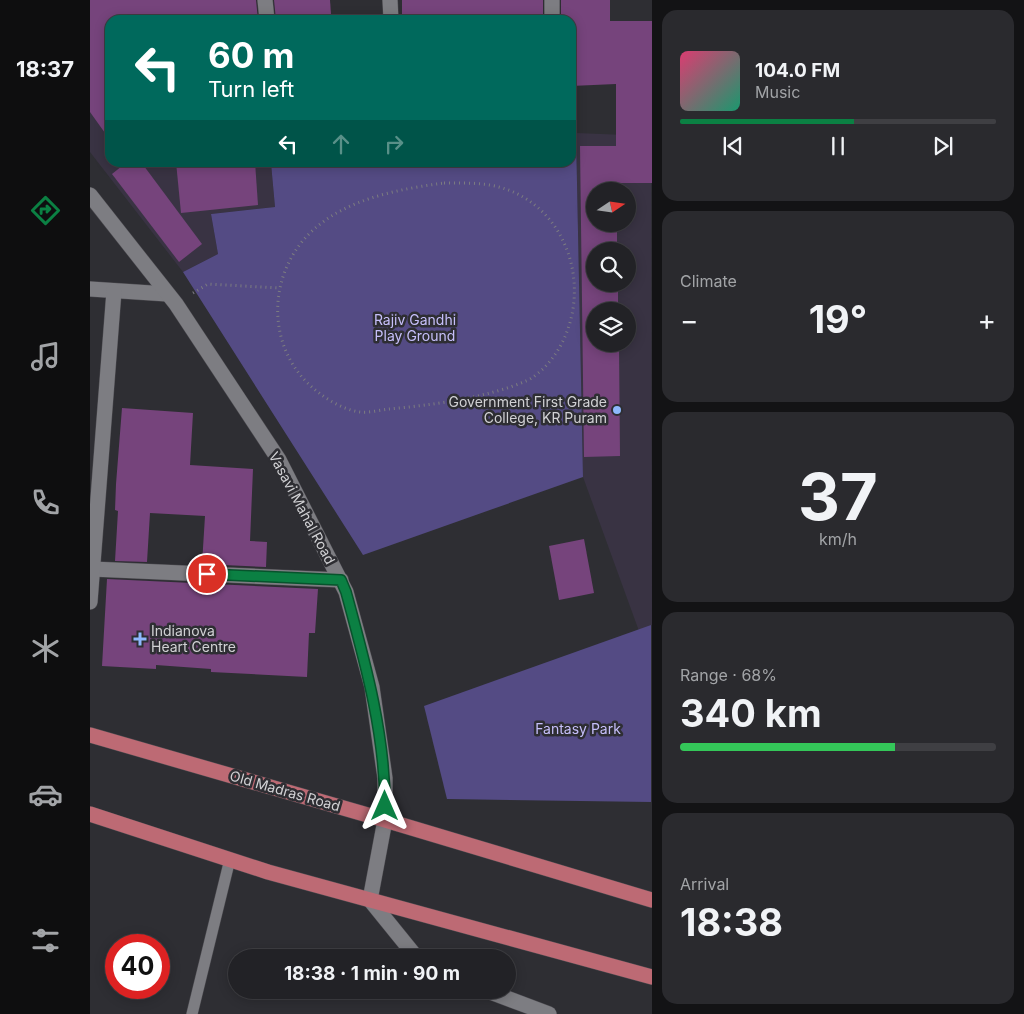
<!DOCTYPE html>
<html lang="en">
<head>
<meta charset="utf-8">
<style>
  body { margin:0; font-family:Inter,sans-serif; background:#2a2a2e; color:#f1f3f6; height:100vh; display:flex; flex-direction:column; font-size:19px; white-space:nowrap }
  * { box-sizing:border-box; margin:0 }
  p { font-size:16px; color:#a2a4a7 }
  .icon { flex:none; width:28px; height:28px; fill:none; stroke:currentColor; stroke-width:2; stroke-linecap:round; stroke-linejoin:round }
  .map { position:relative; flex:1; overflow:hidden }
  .side { display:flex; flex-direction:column; gap:10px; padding:10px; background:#131315; width:372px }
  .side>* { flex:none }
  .hud { position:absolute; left:15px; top:15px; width:471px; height:152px; border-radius:15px; box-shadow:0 2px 12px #0003,0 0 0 1px #3f3f43; background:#00695c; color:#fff; overflow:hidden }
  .needle { width:32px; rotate:77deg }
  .tools { position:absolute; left:496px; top:182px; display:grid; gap:10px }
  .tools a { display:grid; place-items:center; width:50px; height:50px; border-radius:50%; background:#222226; box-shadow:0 2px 12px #0003,0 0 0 1px #3f3f43; font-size:25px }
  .speed { position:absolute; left:15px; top:934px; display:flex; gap:10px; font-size:25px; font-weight:700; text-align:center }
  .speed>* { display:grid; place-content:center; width:65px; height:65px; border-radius:50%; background:#222226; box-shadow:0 2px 12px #0003,0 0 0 1px #3f3f43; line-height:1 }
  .speed .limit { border:8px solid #d22; background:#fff; color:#111 }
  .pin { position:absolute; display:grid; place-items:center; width:42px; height:42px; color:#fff; margin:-21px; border:2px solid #fff; border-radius:50%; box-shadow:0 1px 5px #0007 }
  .me { position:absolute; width:55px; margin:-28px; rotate:0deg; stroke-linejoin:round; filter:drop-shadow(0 0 4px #0008) }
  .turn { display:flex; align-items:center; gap:18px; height:105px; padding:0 20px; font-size:22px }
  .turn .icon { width:65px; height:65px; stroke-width:2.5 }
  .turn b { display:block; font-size:35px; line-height:42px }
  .lanes { display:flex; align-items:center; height:48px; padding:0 20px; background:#0003; justify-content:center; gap:25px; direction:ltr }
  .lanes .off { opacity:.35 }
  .big { font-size:38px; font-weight:700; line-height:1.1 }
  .side .tile { flex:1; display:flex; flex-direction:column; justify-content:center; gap:8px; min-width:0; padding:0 18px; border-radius:15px; background:#2a2a2e }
  .side .dial { align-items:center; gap:0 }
  .dial b { font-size:65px; line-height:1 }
  .song { display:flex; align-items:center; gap:15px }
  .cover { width:60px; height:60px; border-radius:8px; background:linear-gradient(135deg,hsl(340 70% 55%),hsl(160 70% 35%)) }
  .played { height:5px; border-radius:2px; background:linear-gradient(90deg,#0b8043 55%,#3f3f43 55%) }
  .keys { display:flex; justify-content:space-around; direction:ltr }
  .heat { display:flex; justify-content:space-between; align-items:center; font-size:28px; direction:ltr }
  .charge { height:8px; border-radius:4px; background:linear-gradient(90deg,#34c759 68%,#3f3f43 0) }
  .trip { position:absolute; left:138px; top:949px; width:288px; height:50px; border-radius:25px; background:#222226; box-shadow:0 2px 12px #0003,0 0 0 1px #3f3f43; font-weight:700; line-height:50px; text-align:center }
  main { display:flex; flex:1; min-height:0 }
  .menu { display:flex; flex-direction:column; width:90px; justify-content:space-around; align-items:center; background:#0e0e0f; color:#a2a4a7 }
  .menu .icon { width:35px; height:35px }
  .menu .current { color:#0b8043 }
  .menu b { font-size:22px; color:#f1f3f6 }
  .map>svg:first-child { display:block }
  .education { fill:#393343; fill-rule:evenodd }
  .green { fill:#544b84 }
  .building { fill:#76447c }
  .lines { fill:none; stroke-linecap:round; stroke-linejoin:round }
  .service-casing { stroke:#4b4a4f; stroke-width:12 }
  .minor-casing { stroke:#4b4a4f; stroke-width:16 }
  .tertiary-casing { stroke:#4b4a4f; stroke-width:16 }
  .trunk-casing { stroke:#4b4a4f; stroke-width:16 }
  .path { stroke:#7c7c80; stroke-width:3; stroke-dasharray:1 4; stroke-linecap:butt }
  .service { stroke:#7d7d82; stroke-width:11 }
  .minor { stroke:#7d7d82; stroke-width:15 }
  .tertiary { stroke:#7d7d82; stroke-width:15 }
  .trunk { stroke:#bd6a74; stroke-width:15 }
  .route-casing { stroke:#07532c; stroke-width:12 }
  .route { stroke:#0b8043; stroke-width:9 }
  .poi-dot { fill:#8eb8fd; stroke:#2e2e33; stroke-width:2 }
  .labels { text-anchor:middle; stroke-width:5; stroke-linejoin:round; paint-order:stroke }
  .park-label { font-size:14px; fill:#c6bffa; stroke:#2e2e33 }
  .poi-label { font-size:14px; fill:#d1d1d4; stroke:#2e2e33; text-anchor:end }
  .street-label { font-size:14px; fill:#d1d1d4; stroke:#2e2e33 }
</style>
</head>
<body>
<main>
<nav class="menu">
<b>18:37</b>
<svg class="icon current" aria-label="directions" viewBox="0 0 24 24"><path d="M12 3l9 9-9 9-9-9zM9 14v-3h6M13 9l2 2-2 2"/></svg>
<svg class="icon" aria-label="music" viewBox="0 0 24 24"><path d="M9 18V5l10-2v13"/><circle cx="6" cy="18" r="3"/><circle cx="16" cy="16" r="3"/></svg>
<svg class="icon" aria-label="phone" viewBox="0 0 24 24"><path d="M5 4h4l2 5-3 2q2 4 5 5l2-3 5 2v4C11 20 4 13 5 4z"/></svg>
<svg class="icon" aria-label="climate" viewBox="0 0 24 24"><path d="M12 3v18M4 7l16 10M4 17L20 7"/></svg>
<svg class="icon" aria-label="car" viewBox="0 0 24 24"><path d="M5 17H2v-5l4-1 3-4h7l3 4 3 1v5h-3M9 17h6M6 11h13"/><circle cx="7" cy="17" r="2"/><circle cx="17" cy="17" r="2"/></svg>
<svg class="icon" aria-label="filters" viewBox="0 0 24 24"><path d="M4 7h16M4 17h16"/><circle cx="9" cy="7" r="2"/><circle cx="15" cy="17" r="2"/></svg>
</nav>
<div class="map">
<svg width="562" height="1014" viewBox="0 0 562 1014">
  <rect width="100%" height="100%" fill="#2e2e33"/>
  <!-- education -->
  <g class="education">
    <polygon points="0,0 20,20 20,162 181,163 185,207 121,214 128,254 93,272 0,152"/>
    <path d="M486 133 561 136 562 625 549 631 493 477ZM505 191H538V224H505ZM505 251H538V284H505ZM505 311H538V344H505Z"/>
  </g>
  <!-- green -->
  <g class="green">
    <polygon points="486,133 493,477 273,555 93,272 128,254 121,214 185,207 181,163 481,162 481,134"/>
    <polygon points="561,625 561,802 357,799 334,706"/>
  </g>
  <!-- building -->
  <g class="building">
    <polygon points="0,0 166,0 168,20 20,20 20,140 0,112"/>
    <polygon points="184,0 240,0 241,14 186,20"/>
    <rect x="312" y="0" width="141" height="20"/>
    <polygon points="471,0 520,0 520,21 562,21 562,183 527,183 527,191 505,191 505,224 527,224 527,251 505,251 505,284 528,284 528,311 505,311 505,344 529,344 530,456 494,457 490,146 526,146 526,84 481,86 481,20 471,20"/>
    <polygon points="37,162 51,162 112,244 89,262 22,174"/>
    <polygon points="86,162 165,162 168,205 91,213"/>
    <polygon points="32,408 103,413 100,465 163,469 160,541 177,542 176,567 112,564 115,516 60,513 57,562 25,561 28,511 25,510 26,484"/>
    <polygon points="494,539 504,593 469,600 459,546"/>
    <polygon points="17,579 228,589 225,633 219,633 217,677 121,672 121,669 66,665 66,669 12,666"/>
  </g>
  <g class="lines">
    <defs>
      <polyline id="service" points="102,1014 140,859"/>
      <g id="minor">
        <polyline points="175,0 177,20"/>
        <polyline points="300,0 301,20"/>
        <polyline points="462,20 462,0"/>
        <polyline points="0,289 77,294"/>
        <polyline points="2,569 251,580"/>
        <polyline points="0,602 24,291"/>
      </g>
      <g id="tertiary">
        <polyline points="0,195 86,304 189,460 256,592 282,687 295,778 295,820 280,900 327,958"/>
        <polyline points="395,990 459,1014"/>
      </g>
      <g id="trunk">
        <polyline points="0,735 295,820 562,900"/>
        <polyline points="0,814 178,872 562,977"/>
      </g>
    </defs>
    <!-- service casing -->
    <use href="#service" class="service-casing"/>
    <!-- minor casing -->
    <use href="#minor" class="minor-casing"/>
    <!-- tertiary casing -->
    <use href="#tertiary" class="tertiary-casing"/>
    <!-- trunk casing -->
    <use href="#trunk" class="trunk-casing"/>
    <!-- path -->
    <g class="path">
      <path d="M354 183C377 183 399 182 421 191 491 220 505 317 453 369 448 373 442 379 436 381 396 398 342 405 299 409 290 410 279 413 270 412 255 410 239 401 228 392 176 353 175 276 221 232 255 199 309 189 354 183Z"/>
      <polyline points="103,293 118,284 189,288"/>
    </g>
    <!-- service -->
    <use href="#service" class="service"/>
    <!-- minor -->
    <use href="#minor" class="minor"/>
    <!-- tertiary -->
    <use href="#tertiary" class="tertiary"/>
    <!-- trunk -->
    <use href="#trunk" class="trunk"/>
  </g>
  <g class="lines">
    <defs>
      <path id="route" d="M117 574 251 580 256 592C275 662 295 733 295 806"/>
    </defs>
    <!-- route casing -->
    <use href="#route" class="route-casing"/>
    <!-- route -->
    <use href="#route" class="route"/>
  </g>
  <!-- markers -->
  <g class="poi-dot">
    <circle cx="527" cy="410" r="5"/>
    <path d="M47.5 631.5h5v5h5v5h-5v5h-5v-5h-5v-5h5z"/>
  </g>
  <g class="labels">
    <!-- park labels -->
    <g class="park-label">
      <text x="325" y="325">Rajiv Gandhi<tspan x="325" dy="16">Play Ground</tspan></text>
      <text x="488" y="734">Fantasy Park</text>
    </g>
    <!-- poi labels -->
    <g class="poi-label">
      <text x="517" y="407">Government First Grade<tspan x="517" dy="16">College, KR Puram</tspan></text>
      <text x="61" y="636" text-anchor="start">Indianova<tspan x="61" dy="16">Heart Centre</tspan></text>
    </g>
    <!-- street labels -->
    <g class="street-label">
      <text transform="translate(212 508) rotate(62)" y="5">Vasavi Mahal Road</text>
      <text transform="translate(195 791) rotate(16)" y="5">Old Madras Road</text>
    </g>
  </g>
</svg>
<div class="tools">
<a><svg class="needle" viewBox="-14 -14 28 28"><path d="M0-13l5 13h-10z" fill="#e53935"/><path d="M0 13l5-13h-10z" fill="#a2a4a7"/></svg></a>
<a><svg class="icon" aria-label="search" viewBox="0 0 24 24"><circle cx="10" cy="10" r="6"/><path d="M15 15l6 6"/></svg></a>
<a><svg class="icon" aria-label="layers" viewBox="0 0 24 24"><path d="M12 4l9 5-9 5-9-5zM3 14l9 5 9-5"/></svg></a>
</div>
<div class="speed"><div class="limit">40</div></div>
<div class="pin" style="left:117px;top:574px;background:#d93025"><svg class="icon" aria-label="arrive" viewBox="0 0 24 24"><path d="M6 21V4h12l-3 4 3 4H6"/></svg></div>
<svg class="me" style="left:295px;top:806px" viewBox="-20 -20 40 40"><path d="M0-17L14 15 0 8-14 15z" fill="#0b8043" stroke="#fff" stroke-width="4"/></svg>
<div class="trip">18:38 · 1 min · 90 m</div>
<div class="hud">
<div class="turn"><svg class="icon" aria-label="left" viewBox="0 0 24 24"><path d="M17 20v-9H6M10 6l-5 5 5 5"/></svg><div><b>60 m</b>Turn left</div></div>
<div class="lanes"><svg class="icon" aria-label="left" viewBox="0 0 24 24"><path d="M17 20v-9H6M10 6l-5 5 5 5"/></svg><svg class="icon off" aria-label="ahead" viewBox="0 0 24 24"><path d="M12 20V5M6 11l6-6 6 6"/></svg><svg class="icon off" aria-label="right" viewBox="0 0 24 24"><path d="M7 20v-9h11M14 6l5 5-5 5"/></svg></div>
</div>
</div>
<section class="side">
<div class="tile">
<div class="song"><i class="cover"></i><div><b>104.0 FM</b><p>Music</p></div></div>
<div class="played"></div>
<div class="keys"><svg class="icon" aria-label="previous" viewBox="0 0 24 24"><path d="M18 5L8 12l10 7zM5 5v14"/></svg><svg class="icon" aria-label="pause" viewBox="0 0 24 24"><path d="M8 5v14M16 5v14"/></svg><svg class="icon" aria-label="next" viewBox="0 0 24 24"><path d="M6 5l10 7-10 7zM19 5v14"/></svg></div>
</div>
<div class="tile"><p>Climate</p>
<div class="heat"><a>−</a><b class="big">19°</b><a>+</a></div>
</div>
<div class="tile dial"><b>37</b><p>km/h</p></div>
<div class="tile"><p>Range · 68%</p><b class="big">340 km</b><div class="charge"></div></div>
<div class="tile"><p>Arrival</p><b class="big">18:38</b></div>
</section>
</main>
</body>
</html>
